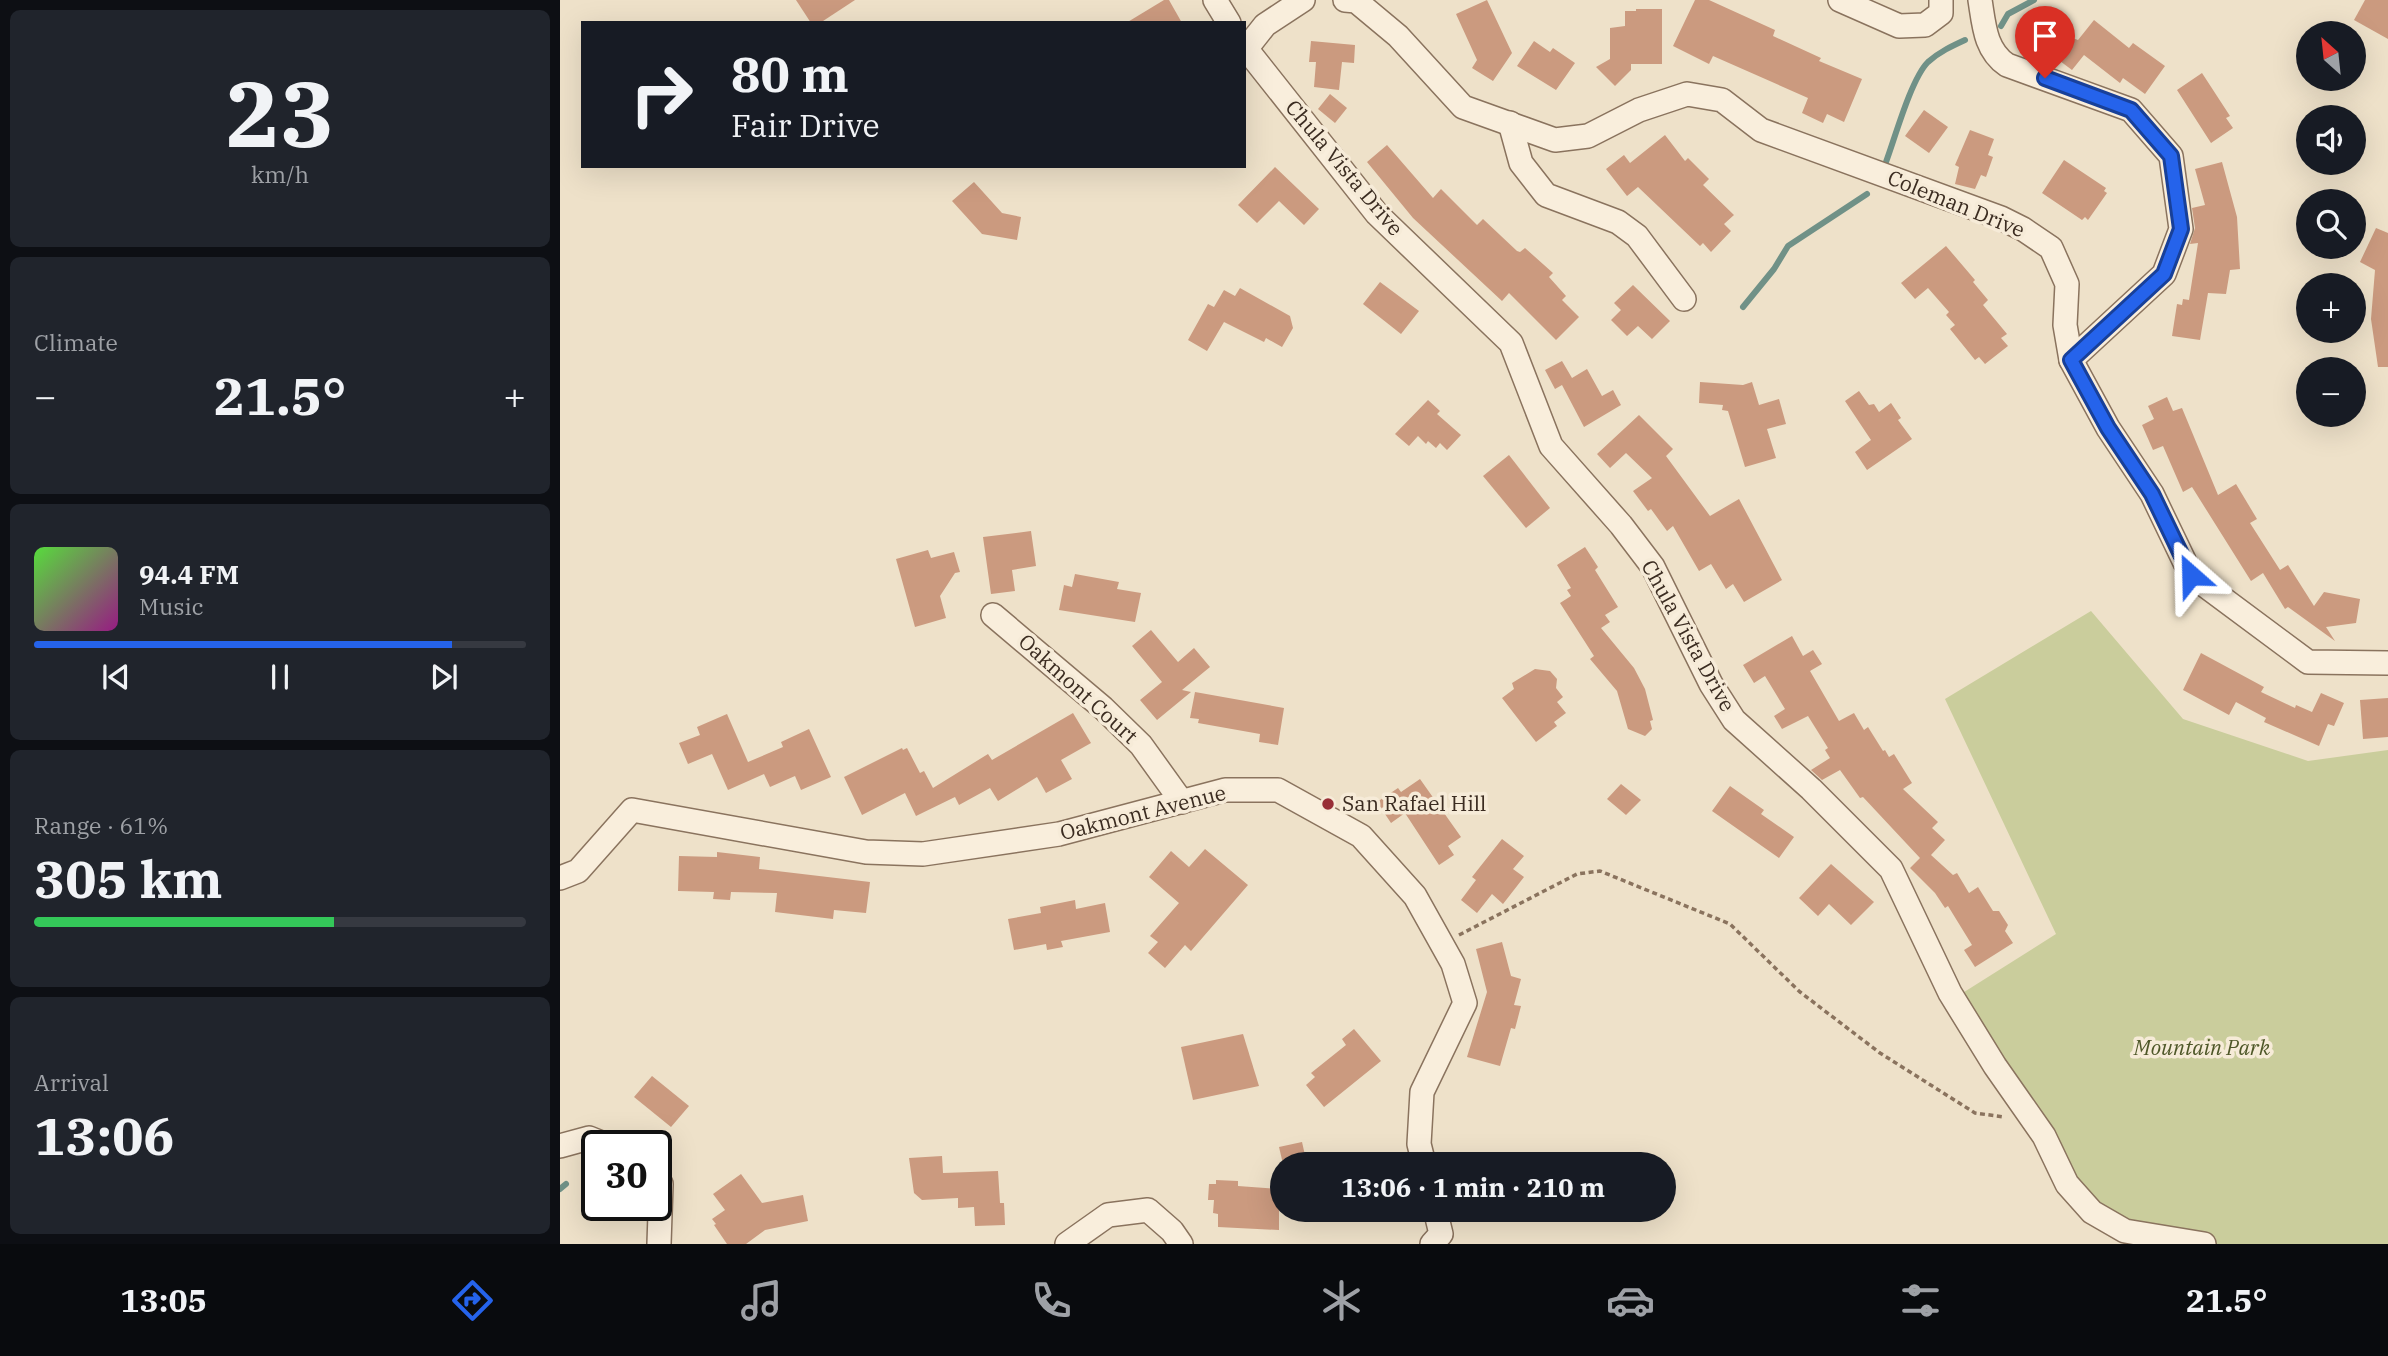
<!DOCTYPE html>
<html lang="en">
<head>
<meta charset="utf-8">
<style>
  body { margin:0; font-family:"IBM Plex Serif",serif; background:#20242c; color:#f1f3f6; height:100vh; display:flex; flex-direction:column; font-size:26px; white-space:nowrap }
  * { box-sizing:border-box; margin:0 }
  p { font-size:23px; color:#9ea1a6 }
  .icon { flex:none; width:38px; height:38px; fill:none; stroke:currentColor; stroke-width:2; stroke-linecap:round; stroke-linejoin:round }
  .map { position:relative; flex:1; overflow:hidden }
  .panel { display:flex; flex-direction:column; gap:10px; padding:10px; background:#0d0f14; width:560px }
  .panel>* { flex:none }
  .hud { position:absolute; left:21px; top:21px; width:665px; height:147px; border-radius:0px; box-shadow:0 7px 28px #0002; background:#171b24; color:#f1f3f6; overflow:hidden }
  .needle { width:46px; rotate:333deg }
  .tools { position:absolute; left:1736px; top:21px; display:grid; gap:14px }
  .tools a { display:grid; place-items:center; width:70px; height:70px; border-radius:50%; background:#171b24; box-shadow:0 7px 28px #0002; font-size:35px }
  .speed { position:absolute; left:21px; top:1130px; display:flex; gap:14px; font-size:35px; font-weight:700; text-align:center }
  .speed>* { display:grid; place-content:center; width:91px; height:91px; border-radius:50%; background:#171b24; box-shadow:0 7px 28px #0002; line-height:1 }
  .speed .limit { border:4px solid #111; border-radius:10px; background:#fff; color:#111 }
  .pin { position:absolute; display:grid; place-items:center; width:60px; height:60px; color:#fff; margin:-72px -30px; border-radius:50% 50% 50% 0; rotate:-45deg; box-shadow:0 0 7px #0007 }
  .pin .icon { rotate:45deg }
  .me { position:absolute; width:77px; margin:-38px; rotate:335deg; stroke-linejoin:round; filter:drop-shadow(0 0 5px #0008) }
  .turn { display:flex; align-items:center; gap:24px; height:147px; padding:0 35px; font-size:32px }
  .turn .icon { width:91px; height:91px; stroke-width:2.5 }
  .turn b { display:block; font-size:49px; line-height:60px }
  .big { font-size:52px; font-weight:700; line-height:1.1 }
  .panel .widget { flex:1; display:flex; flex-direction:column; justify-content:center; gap:10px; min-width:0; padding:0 24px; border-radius:10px; background:#20242c }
  .panel .dial { align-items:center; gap:0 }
  .dial b { font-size:91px; line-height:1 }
  .song { display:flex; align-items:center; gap:21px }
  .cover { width:84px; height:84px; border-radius:10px; background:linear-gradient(135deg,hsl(110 70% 55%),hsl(310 70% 35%)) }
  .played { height:7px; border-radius:4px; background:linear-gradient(90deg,#2563eb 85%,#363941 85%) }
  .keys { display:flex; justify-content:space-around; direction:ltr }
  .heat { display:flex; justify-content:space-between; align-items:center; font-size:38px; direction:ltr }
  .charge { height:10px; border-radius:5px; background:linear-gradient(90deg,#34c759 61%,#363941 0) }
  .trip { position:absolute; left:710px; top:1152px; width:406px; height:70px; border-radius:35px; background:#171b24; box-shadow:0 7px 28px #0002; font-weight:700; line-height:70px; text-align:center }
  .tabs { display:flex; height:112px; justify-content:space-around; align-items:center; background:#090b0e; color:#9ea1a6 }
  .tabs .icon { width:49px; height:49px }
  .tabs .selected { color:#2563eb }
  .tabs b { font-size:32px; color:#f1f3f6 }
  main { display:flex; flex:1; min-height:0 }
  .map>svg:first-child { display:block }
  .green { fill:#cacd9c }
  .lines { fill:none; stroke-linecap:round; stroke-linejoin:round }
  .stream { stroke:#709187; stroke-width:6 }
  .building { fill:#cb9a7f }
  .minor-casing { stroke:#8a735e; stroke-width:26 }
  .path { stroke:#8a735e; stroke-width:3.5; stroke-dasharray:5 3.5; stroke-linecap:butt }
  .minor { stroke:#f9eedc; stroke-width:23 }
  .route-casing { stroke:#184099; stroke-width:18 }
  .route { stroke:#2563eb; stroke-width:12 }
  .poi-dot { fill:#982e36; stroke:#f6ebd8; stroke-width:2.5 }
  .labels { text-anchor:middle; stroke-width:7; stroke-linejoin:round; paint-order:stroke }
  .street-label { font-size:21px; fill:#3b2c21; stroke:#f6ebd8 }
  .poi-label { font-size:21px; fill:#3b2c21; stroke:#f6ebd8; text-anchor:start }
  .park-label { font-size:21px; font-style:italic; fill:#4e5728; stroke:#f6ebd8 }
</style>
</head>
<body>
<main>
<section class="panel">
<div class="widget dial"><b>23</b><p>km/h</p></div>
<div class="widget"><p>Climate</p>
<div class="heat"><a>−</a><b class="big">21.5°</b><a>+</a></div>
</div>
<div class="widget">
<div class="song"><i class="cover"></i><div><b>94.4 FM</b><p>Music</p></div></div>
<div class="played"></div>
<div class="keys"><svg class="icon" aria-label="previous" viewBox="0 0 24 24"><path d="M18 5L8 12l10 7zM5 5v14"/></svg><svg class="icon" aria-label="pause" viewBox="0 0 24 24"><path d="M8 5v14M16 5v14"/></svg><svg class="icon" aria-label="next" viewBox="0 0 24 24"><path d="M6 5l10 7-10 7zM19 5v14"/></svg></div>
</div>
<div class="widget"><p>Range · 61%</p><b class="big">305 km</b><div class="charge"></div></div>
<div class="widget"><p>Arrival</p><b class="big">13:06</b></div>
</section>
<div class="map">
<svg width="1828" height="1244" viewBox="0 0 1828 1244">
  <rect width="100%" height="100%" fill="#eee1c9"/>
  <!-- green -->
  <polygon class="green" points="1531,611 1623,719 1748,761 1828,750 1828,1244 1615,1244 1522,1204 1401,994 1496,934 1385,699"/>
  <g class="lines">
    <!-- stream -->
    <g class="stream">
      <polyline points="1441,26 1448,14 1474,0"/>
      <path d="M1326 162C1335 138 1351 79 1368 62 1379 52 1392 46 1405 40"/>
      <polyline points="1183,307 1214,269 1228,246 1307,194"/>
      <polyline points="0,1189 6,1184"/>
    </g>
  </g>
  <!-- building -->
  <g class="building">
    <polygon points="236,0 295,0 260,23 251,23"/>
    <polygon points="604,0 609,0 622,23 566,23"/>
    <polygon points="927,0 952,53 933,81 912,68 917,60 896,14"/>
    <polygon points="1135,0 1149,0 1215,30 1213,36 1261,58 1259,61 1302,79 1284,122 1267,114 1263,123 1242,113 1248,98 1153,56 1149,64 1113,46"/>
    <polygon points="1805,0 1828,0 1828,39 1794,20"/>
    <polygon points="1076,9 1102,9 1102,64 1071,64 1071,70 1055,86 1036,67 1050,59 1050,28 1065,26 1065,11 1076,11"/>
    <polygon points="1534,20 1569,48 1573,43 1605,66 1585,94 1563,78 1560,83 1524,55 1512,70 1492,55 1489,65 1463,56 1474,24 1518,40"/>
    <polygon points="751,41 795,45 794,63 782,62 779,90 754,87 756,62 749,62"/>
    <polygon points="974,41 990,52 993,48 1015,63 996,90 957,66"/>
    <polygon points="1642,73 1670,116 1666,118 1673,128 1651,143 1617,90"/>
    <polygon points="770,94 787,108 775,123 758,109"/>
    <polygon points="1364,110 1388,127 1369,153 1345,136"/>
    <polygon points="1410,130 1434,139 1428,155 1433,157 1426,177 1421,175 1415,189 1395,184 1399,167 1395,165"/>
    <polygon points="1105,135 1125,161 1128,158 1149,179 1143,185 1174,215 1164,224 1171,231 1151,252 1143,243 1140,246 1078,187 1067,196 1046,169 1064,155 1070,163"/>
    <polygon points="827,145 873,198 881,189 917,225 923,219 957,251 960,252 965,248 993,273 989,277 1006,296 1002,300 1019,317 996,340 949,293 942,301 853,218 807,162"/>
    <polygon points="1504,160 1546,188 1544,191 1547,193 1528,220 1525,217 1522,220 1482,193"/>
    <polygon points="1662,162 1677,217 1680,269 1670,270 1666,294 1648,293 1640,340 1612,336 1617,304 1622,305 1623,299 1629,300 1638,243 1630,244 1635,228 1632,208 1645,205 1635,169"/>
    <polygon points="715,167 759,209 744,225 719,201 697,223 678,205"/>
    <polygon points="414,182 442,213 461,217 457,240 422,234 392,201"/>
    <polygon points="1816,228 1828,233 1828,367 1818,367 1811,319 1815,270 1800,262"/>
    <polygon points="1386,246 1415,280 1413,282 1428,300 1423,305 1447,334 1441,338 1448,346 1425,364 1419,357 1415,360 1390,329 1395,325 1386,315 1389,312 1368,288 1355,299 1341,283"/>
    <polygon points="820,282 859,311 841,334 803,304"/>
    <polygon points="1073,285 1110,321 1092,339 1078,326 1067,336 1051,320 1061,310 1054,303"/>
    <polygon points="680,288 730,316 733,328 722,347 706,338 704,342 664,322 647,351 628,340 648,304 654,307 664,290 675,296"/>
    <polygon points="1002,361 1012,378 1027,369 1042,396 1053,390 1061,405 1024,427 1002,385 995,389 985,370"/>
    <polygon points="1140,382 1183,385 1192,382 1199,405 1219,399 1226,424 1207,429 1216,458 1185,467 1168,411 1162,410 1163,405 1139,403"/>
    <polygon points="1299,391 1309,405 1314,404 1319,412 1331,403 1341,418 1338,420 1352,439 1307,470 1295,452 1311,440 1285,401"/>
    <polygon points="1607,397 1613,411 1622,408 1658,495 1676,484 1697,519 1690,523 1720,570 1728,565 1754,606 1764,592 1800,599 1796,623 1766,627 1775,641 1728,607 1725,609 1703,573 1691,581 1632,487 1623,492 1603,446 1593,450 1582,425 1594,419 1588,406"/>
    <polygon points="868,400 880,411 877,414 901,435 887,450 880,443 876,448 868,441 866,444 858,436 849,446 835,434"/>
    <polygon points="1079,415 1113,449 1106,456 1150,516 1179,499 1222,580 1184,602 1173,584 1166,589 1151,564 1139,571 1113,526 1107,531 1091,509 1088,511 1073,491 1092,478 1066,453 1050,468 1037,454"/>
    <polygon points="949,455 990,508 966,528 923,476"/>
    <polygon points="471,531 476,566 452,570 455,591 431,594 423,537"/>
    <polygon points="1025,547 1038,567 1035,570 1058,607 1045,615 1050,622 1041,628 1074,668 1085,689 1093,720 1090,721 1092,729 1085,736 1068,729 1057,691 1030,659 1034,656 1000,603 1011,596 1007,590 1011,588 997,565"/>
    <polygon points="368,550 371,558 394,552 400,572 395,573 380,596 386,618 355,627 336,559"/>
    <polygon points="515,574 559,582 557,589 581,593 575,622 499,610 504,585 512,587"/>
    <polygon points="591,630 618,662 634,648 650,667 622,690 631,692 597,720 580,700 602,682 572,646"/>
    <polygon points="1232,636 1243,656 1253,650 1262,664 1250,671 1279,721 1294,713 1304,730 1308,727 1323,751 1325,750 1329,757 1334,754 1352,783 1343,789 1378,822 1372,828 1385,840 1371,855 1393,875 1397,873 1409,893 1418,887 1433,911 1439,911 1448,925 1445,931 1453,943 1415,967 1404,950 1412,945 1388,906 1385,908 1375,893 1350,868 1360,858 1303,797 1300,798 1280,770 1262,780 1251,770 1270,758 1265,750 1268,748 1248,716 1222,729 1214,716 1225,709 1205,676 1194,683 1183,665"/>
    <polygon points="1641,653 1704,687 1701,692 1735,708 1736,705 1752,712 1761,693 1784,703 1774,726 1768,724 1759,746 1704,722 1706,718 1676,702 1669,715 1623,690"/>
    <polygon points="975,669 990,671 997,679 996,688 1003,697 997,702 1006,713 994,722 997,726 976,742 942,698 954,689 952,683"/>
    <polygon points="635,692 724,708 718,745 699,742 700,734 638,723 639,719 630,718"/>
    <polygon points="1828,698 1828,737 1803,739 1800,700"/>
    <polygon points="513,713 531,743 501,760 512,779 486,793 477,777 438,801 430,788 399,805 395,797 356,816 345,793 302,815 284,777 342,748 343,750 347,748 360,773 364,771 373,788 428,754 432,760"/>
    <polygon points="167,714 188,762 223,747 221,742 249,729 271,777 241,790 235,776 210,787 204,774 168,790 152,754 128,764 119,743 140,735 137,727"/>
    <polygon points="860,779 901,837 888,846 894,855 879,865 845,813 831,823 817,802 838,788 841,792"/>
    <polygon points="1061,784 1081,800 1066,815 1047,799"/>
    <polygon points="1170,786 1204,810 1201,814 1234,837 1219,858 1152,811"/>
    <polygon points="942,839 964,856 953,869 964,877 943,904 932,894 917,913 901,900 916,880 912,877"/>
    <polygon points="645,849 688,885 631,951 625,945 605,968 588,953 598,942 590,936 619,903 589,877 611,851 629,867"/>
    <polygon points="157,852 200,857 199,869 310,882 306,913 274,910 273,919 215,912 217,893 171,892 170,900 153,899 154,892 118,891 119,856 157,857"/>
    <polygon points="1271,864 1314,902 1291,925 1269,904 1258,916 1239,898"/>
    <polygon points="515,900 516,909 545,903 550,932 501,941 503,947 487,950 486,944 454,950 448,919 481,913 480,907"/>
    <polygon points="942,942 951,976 961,979 954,1005 961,1006 955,1029 951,1028 940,1066 907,1057 927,992 916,949"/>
    <polygon points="794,1029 821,1061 764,1107 746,1085 755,1077 751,1073 786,1045 782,1039"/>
    <polygon points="683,1034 699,1086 633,1100 621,1047"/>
    <polygon points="92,1076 129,1106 111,1127 74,1097"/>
    <polygon points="742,1142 747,1164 723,1164 719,1147"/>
    <polygon points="382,1156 383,1173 438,1171 440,1203 444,1203 445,1225 415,1226 414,1207 398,1208 398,1198 362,1200 354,1193 349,1158"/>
    <polygon points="181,1174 202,1203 243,1195 248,1221 205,1230 186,1244 167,1244 154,1225 156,1224 152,1219 165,1210 153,1194"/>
    <polygon points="656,1180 678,1181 678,1186 719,1189 719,1230 658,1227 658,1214 653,1213 654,1200 648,1200 649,1184 656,1184"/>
  </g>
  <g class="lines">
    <defs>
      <g id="minor">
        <polyline points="655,0 669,23"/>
        <polyline points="785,0 796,1 838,36 903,107 995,140 1028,136 1079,110 1127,94 1162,100 1201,130 1441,218 1463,229 1491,248 1507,284 1505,325 1511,360 1548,428 1592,494 1631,575 1748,662 1828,663"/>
        <polyline points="1280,0 1339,26 1365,25 1381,13 1381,0"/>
        <path d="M1420 0C1424 25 1425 50 1447 65L1571 110 1611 156 1621 229 1604 274 1511 360"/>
        <polyline points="684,46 817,214 951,343 991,446 1061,525 1093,567 1151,684 1174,720 1251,789 1331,869 1390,993 1435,1066 1484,1136 1507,1184 1532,1212 1565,1231 1644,1244"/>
        <polyline points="686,49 705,25 743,0"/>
        <polyline points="950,123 961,163 986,195 1058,222 1077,236 1124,299"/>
        <polyline points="433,615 543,708 581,745 622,802"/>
        <polyline points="0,878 18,871 72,810 306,852 363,854 499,834 665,790 718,790 801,836 855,896 893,964 905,1003 862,1092 859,1144 864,1164"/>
        <polyline points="0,1146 29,1138 49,1146"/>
        <polyline points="96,1180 101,1184 99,1244"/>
        <polyline points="507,1244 548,1215 588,1210 612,1231 621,1244"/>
        <polyline points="872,1244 881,1234 875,1209"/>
      </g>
    </defs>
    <!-- minor casing -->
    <use href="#minor" class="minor-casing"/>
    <!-- path -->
    <polyline class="path" points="899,935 1017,874 1040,871 1170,924 1240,992 1320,1053 1415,1113 1444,1117"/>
    <!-- minor -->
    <use href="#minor" class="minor"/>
  </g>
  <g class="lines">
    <defs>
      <polyline id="route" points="1485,78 1571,110 1611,156 1621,229 1604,274 1511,360 1548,428 1592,494 1631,575"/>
    </defs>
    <!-- route casing -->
    <use href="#route" class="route-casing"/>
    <!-- route -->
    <use href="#route" class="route"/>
  </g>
  <!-- markers -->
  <circle class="poi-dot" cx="768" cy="804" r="7"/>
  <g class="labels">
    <!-- street labels -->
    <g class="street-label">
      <text transform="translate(784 168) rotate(50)" y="7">Chula Vista Drive</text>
      <text transform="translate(1396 204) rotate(22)" y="7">Coleman Drive</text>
      <text transform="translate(1128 636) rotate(61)" y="7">Chula Vista Drive</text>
      <text transform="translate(518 689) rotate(42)" y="7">Oakmont Court</text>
      <text transform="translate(583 813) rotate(-14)" y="7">Oakmont Avenue</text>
    </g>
    <!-- poi labels -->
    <g class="poi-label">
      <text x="782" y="811">San Rafael Hill</text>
    </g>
    <!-- park labels -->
    <g class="park-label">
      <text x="1642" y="1055">Mountain Park</text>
    </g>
  </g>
</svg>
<div class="tools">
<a><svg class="needle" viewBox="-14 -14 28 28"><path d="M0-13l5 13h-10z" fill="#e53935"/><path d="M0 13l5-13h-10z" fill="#9ea1a6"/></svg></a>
<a><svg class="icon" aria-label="sound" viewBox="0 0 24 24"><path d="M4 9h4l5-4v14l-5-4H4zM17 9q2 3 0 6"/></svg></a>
<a><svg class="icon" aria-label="search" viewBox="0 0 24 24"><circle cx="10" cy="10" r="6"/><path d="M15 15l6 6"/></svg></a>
<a>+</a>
<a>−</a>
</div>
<div class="speed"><div class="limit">30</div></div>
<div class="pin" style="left:1485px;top:78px;background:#d93025"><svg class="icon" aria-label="arrive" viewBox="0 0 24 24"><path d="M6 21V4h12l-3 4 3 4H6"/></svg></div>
<svg class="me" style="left:1631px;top:575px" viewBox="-20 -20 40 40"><path d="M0-17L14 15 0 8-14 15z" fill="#2563eb" stroke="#fff" stroke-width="4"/></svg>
<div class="trip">13:06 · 1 min · 210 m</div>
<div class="hud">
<div class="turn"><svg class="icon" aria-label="right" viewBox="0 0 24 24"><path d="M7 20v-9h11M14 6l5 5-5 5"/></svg><div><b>80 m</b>Fair Drive</div></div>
</div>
</div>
</main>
<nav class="tabs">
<b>13:05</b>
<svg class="icon selected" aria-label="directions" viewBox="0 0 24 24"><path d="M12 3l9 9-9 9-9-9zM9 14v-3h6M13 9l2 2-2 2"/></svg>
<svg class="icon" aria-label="music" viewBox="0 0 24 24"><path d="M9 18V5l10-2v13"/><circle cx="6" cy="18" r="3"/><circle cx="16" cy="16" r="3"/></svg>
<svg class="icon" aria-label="phone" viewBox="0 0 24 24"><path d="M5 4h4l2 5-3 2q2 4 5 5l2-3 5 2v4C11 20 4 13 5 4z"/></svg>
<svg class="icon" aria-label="climate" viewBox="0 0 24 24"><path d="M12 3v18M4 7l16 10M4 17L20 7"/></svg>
<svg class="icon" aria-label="car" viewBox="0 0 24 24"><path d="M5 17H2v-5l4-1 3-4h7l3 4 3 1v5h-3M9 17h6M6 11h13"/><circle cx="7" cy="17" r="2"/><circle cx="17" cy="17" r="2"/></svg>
<svg class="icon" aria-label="filters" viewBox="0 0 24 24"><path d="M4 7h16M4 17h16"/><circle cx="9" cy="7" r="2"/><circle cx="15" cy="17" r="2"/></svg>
<b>21.5°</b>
</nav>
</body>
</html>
